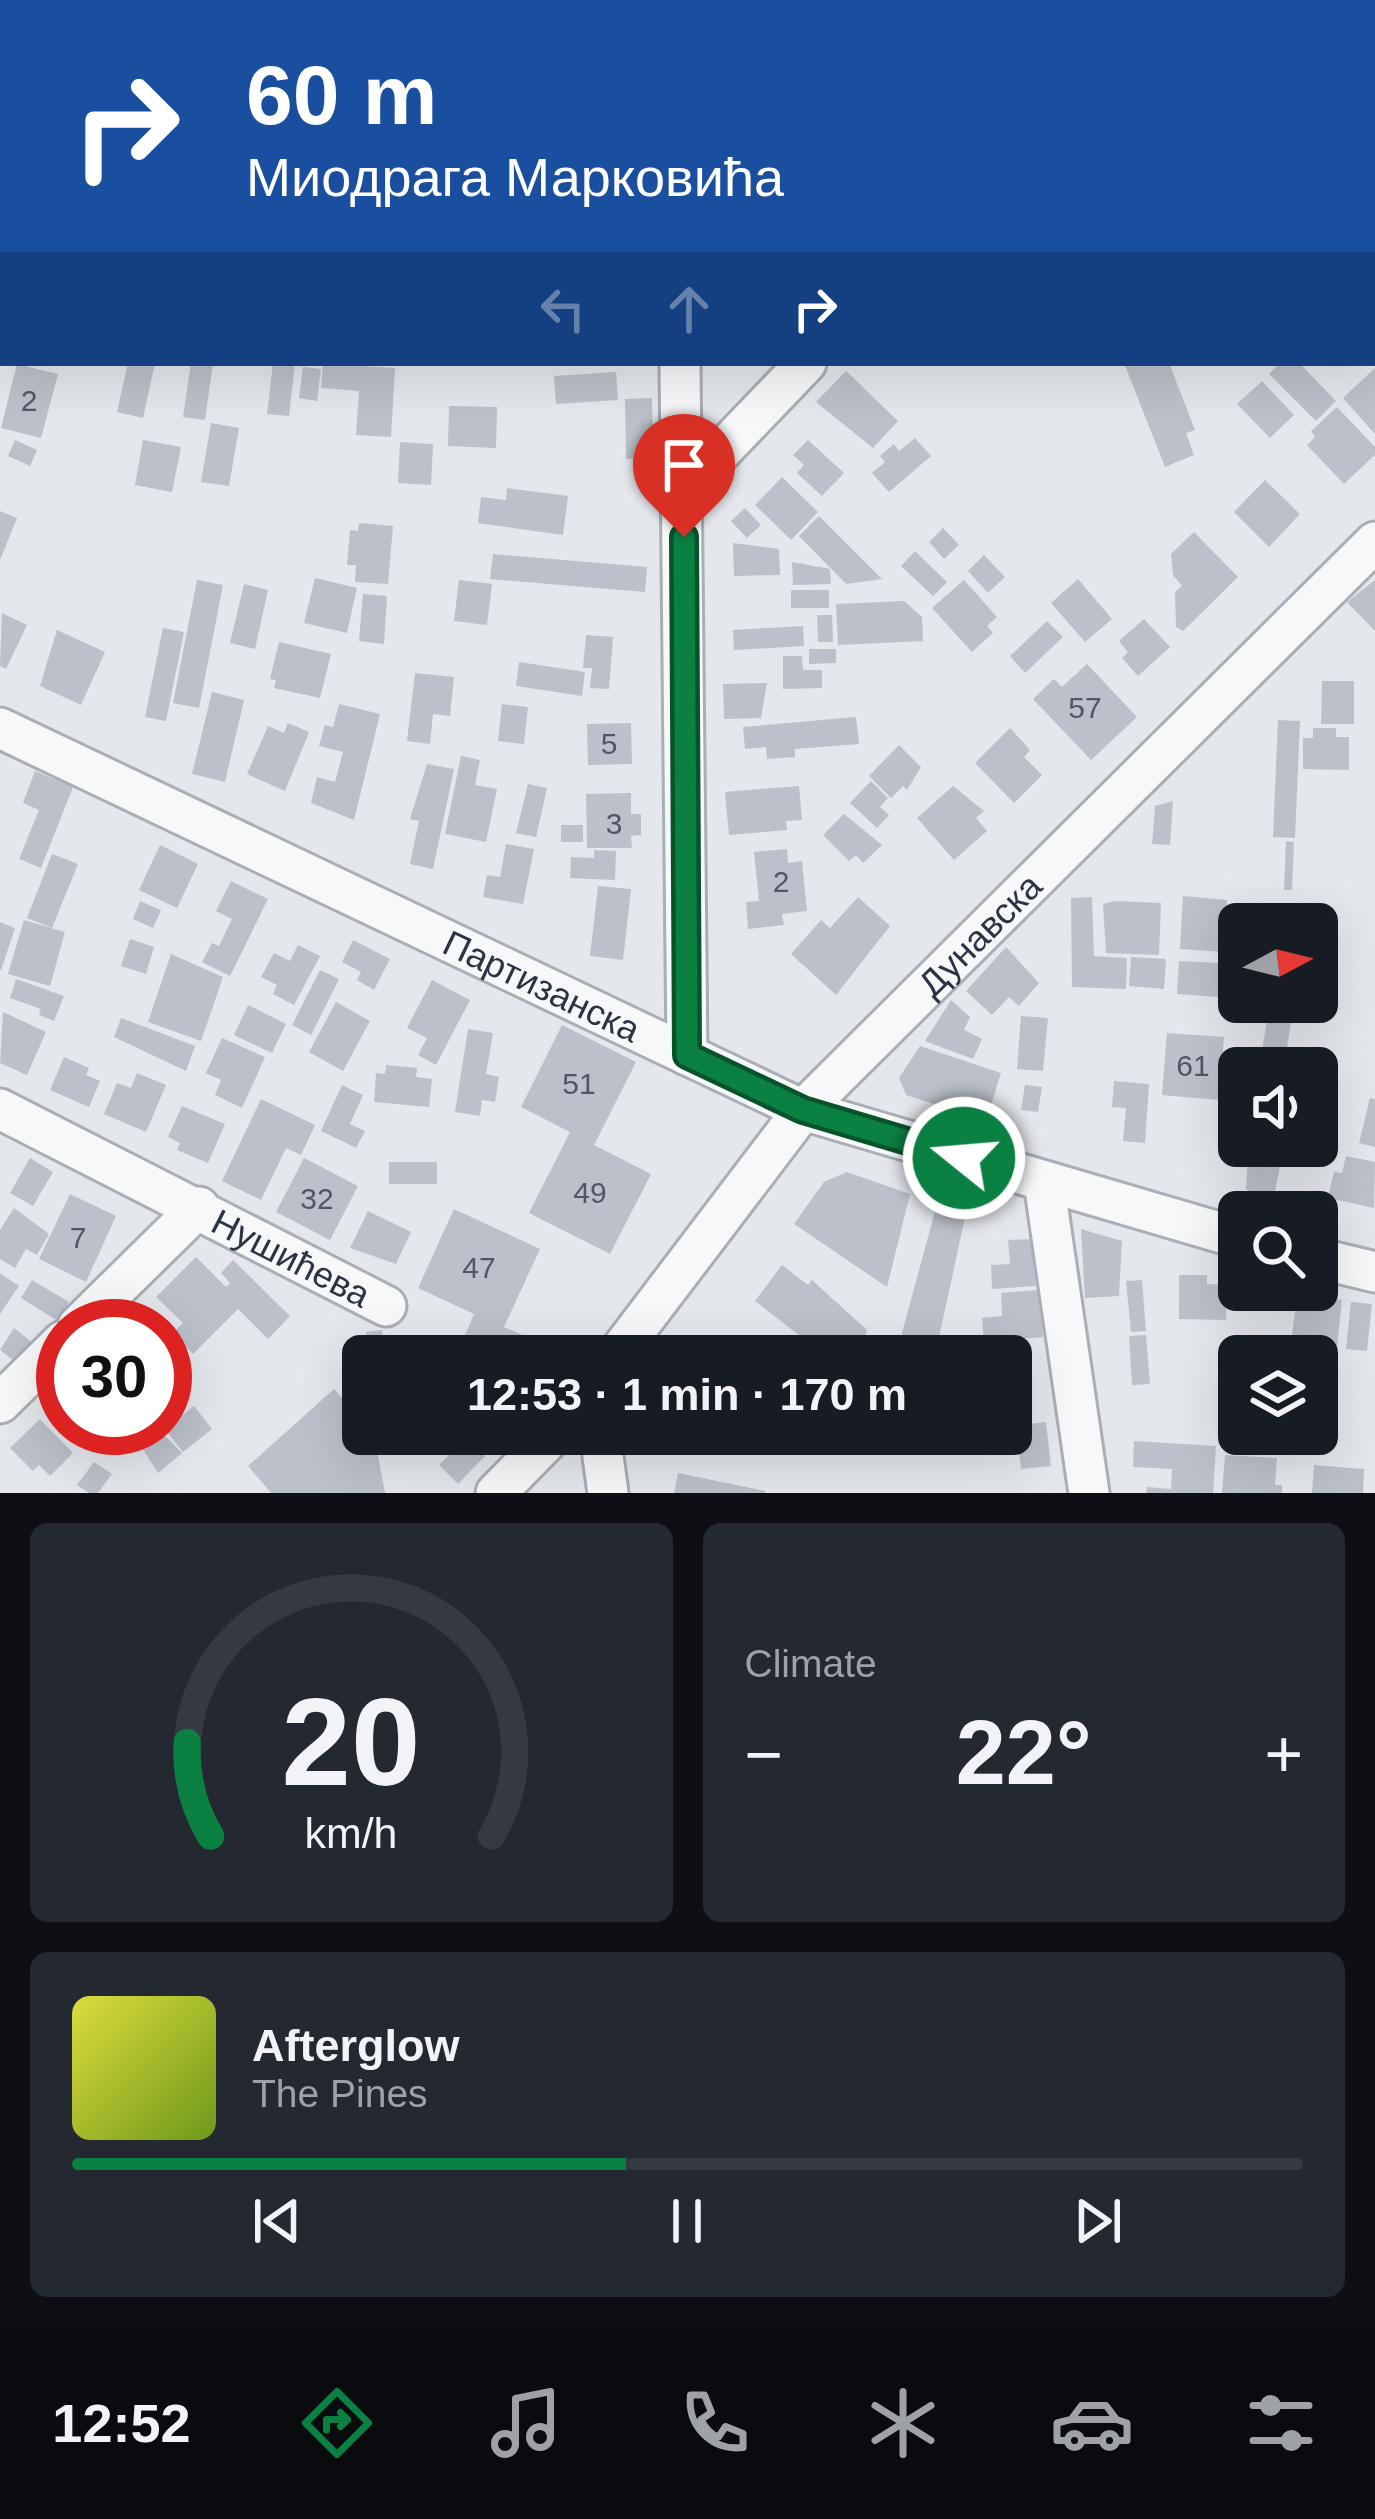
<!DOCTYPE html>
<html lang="en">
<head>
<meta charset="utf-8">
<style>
  body { margin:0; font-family:Arial,sans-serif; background:#242831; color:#f1f3f6; height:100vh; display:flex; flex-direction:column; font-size:45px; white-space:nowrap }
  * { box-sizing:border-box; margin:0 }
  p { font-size:39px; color:#9ea1a6 }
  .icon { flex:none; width:66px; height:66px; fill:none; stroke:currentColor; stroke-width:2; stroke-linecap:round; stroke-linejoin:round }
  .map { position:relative; height:1493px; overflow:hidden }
  .side { display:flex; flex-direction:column; gap:30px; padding:30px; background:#0d0f14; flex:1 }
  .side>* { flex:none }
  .hud { position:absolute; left:0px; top:0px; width:1377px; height:366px; box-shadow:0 12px 48px #0002; background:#1a4fa0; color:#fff; overflow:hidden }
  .needle { width:78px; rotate:83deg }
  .buttons { position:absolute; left:1218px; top:903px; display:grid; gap:24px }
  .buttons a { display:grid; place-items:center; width:120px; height:120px; border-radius:18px; background:#171b24; box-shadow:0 12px 48px #0002; font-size:60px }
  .speed { position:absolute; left:36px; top:1299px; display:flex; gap:24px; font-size:60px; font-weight:700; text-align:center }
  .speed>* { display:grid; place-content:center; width:156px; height:156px; border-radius:50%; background:#171b24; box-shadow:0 12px 48px #0002; line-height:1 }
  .speed .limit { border:18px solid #d22; background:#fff; color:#111 }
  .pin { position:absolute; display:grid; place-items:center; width:102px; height:102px; color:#fff; margin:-123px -51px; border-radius:50% 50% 50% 0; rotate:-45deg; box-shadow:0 0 12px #0007 }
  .pin .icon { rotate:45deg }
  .me { position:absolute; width:132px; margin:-66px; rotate:287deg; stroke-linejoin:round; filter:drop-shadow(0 0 9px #0008) }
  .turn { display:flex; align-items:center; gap:42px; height:252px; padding:0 48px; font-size:54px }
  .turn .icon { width:156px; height:156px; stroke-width:2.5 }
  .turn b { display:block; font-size:84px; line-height:102px }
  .lanes { display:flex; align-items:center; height:114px; padding:0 48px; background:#0003; justify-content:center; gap:60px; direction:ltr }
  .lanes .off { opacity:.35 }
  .big { font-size:90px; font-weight:800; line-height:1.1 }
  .side .widget { flex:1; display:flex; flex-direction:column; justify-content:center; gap:18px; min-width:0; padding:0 42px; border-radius:18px; background:#242831 }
  .side .dial { align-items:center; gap:0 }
  .dial svg { height:312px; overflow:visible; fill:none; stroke:#363941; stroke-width:7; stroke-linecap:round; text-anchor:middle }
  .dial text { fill:#f1f3f6; stroke:none }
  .song { display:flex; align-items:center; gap:36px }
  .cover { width:144px; height:144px; border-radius:18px; background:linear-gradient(135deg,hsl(60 70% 55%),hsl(80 70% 35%)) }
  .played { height:12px; border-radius:6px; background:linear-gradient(90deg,#0b8043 45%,#363941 45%) }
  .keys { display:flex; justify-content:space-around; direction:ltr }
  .heat { display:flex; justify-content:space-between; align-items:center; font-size:66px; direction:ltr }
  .side .tiles { flex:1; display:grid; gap:30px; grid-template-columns:1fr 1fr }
  .widget:last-child { grid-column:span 2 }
  .trip { position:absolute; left:342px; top:1335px; width:690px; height:120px; border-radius:18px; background:#171b24; box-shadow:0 12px 48px #0002; font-weight:800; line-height:120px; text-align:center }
  .tabs { display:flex; height:192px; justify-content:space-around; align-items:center; background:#090b0e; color:#9ea1a6 }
  .tabs .icon { width:84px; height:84px }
  .tabs .current { color:#0b8043 }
  .tabs b { font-size:54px; color:#f1f3f6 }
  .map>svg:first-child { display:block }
  .building { fill:#bbc0ca }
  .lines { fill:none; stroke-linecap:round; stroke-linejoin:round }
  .minor-casing { stroke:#a9aeb7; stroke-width:45 }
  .minor { stroke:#f7f8fa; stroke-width:39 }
  .route-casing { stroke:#07532c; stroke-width:30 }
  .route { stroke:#0b8043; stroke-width:21 }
  .labels { text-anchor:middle; stroke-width:9; stroke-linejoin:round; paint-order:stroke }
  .number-label { font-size:30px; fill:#4f5766 }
  .street-label { font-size:36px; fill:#2b3445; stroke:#f4f6f9 }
</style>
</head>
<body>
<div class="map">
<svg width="1375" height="1493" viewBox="0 0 1375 1493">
  <rect width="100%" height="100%" fill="#e4e7ec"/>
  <!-- building -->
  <g class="building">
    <polygon points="128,363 155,363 143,418 117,412"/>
    <polygon points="191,363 213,363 205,420 183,417"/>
    <polygon points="273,363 295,363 289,416 267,414"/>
    <polygon points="1124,363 1169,363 1195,430 1186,433 1194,455 1165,467"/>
    <polygon points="1280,363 1299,363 1336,401 1316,421 1269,374"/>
    <polygon points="17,364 58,374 41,438 1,428"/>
    <polygon points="323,364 395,368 391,437 356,435 359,391 321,388"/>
    <polygon points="303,367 321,369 317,401 299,398"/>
    <polygon points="1375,368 1375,434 1343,398"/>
    <polygon points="846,371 898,421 873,448 816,402"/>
    <polygon points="616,372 618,400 556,404 554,376"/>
    <polygon points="1262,381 1294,415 1270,438 1237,404"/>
    <polygon points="652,398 653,458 626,459 625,399"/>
    <polygon points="449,406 497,407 496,448 448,446"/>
    <polygon points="1337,407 1375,447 1375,455 1344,484 1307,445 1315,437 1311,431"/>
    <polygon points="211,423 239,428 229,486 201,482"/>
    <polygon points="915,438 931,456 889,492 872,473 885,462 880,456 894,444 899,451"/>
    <polygon points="15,440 37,450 30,466 8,456"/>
    <polygon points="143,440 181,447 172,492 135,485"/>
    <polygon points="808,440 844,473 822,496 797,473 804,465 793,455"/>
    <polygon points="400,442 433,444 431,485 398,483"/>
    <polygon points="782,477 818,512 791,540 755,505"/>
    <polygon points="1265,480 1300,514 1269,547 1234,512"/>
    <polygon points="507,488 568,496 563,535 478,523 481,497 506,500"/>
    <polygon points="745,508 761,525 747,538 731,521"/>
    <polygon points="0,511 17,518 0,560"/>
    <polygon points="819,516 882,579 846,584 799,536"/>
    <polygon points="359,523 393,526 388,584 355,582 356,565 347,565 350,530 358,531"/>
    <polygon points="943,528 959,545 944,559 929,542"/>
    <polygon points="1194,532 1238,577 1183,631 1176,627 1175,592 1182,586 1173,575 1171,554"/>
    <polygon points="733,543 779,549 780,575 734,576"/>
    <polygon points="915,551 947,582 933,596 901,566"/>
    <polygon points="493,554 647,567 645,592 490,579"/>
    <polygon points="984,555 1005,577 988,593 968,571"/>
    <polygon points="792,562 830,569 831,584 793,585"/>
    <polygon points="315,578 357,588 347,633 304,623"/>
    <polygon points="1078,579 1112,619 1085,642 1051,603"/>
    <polygon points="197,580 223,585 199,708 173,703"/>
    <polygon points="459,580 492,584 487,625 454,621"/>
    <polygon points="964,580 997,617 987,626 993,633 972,652 932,608"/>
    <polygon points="1375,580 1375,631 1347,602"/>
    <polygon points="244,584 268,590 255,649 230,643"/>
    <rect x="791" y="590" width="38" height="18"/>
    <polygon points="363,594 387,596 384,644 359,641"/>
    <polygon points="904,601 922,617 923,641 838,645 836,604"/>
    <polygon points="2,613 27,625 6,669 0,666"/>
    <polygon points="817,615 832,615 833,642 818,642"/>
    <polygon points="1144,619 1170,647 1138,676 1122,658 1128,652 1119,641"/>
    <polygon points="1047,621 1063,637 1025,673 1010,656"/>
    <polygon points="803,626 804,646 734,650 733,630"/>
    <polygon points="163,628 184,632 166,721 145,717"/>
    <polygon points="57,630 105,652 81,705 40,686"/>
    <polygon points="586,635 613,637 609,689 590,688 592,668 583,668"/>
    <polygon points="279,642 331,654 320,698 274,688 276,680 270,679"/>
    <polygon points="809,649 836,649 836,663 809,664"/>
    <polygon points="783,656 802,656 803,670 822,670 822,688 783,689"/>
    <polygon points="519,662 585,672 582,696 516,686"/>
    <polygon points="1087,664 1137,717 1091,760 1033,699 1054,679 1062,687"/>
    <polygon points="415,673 454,677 450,716 433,714 430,744 407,741"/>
    <polygon points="1322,681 1354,681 1354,724 1321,724"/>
    <polygon points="767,683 761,718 724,719 723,684"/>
    <polygon points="212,692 244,700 225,782 192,774"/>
    <polygon points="339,704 380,714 354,820 311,803 317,777 335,782 343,752 319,746 325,725 333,727"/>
    <polygon points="502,704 528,707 524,744 498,741"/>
    <polygon points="856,717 859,744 795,749 795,757 767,759 766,747 745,749 743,727"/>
    <polygon points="1278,720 1300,721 1295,838 1273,837"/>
    <polygon points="288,723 309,732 285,791 247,774 268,726 284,733"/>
    <polygon points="631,723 632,764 588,765 587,724"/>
    <polygon points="1010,728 1030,750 1024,757 1042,775 1014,803 975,763"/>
    <polygon points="1313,728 1336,728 1336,737 1349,737 1349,770 1303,769 1303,738 1313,738"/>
    <polygon points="899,745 921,767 907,790 903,786 891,798 869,776"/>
    <polygon points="461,756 480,760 475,785 497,789 486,842 445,834"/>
    <polygon points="427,764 454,769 433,869 410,864 419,821 410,819"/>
    <polygon points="35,771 73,787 41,868 19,859 39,810 23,803"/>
    <polygon points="871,781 888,798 880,807 889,815 877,828 850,803"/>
    <polygon points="528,784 547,788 536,837 516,833"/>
    <polygon points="799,786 802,820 786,821 787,830 729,835 725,792"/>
    <polygon points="953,786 984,811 976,818 987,831 954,860 917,818"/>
    <polygon points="631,793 631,814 641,814 641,835 631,836 632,848 587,848 586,794"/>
    <polygon points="1173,801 1170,845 1152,844 1155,806"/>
    <polygon points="844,814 882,845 863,863 856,855 849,861 823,835"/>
    <rect x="561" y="825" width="22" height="17"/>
    <polygon points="1286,841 1294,842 1292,890 1284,890"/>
    <polygon points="506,844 534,849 523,904 483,897 487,875 500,877"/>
    <polygon points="160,845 198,864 177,908 139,890"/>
    <polygon points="787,849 788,863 802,861 807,911 782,914 784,925 748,929 746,902 759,901 754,852"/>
    <polygon points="594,850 616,851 615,880 570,878 571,857 594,858"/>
    <polygon points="52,854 78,864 52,928 27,918"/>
    <polygon points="231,881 268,899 230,976 202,962 212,943 219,946 232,919 216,911"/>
    <polygon points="598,886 631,889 623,960 590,956"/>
    <polygon points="1183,896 1227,900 1226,924 1231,925 1225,952 1180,949"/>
    <polygon points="858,897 890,926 836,995 791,954 821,920 830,928"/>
    <polygon points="1092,897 1094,956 1127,958 1126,989 1072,987 1071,898"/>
    <polygon points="140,901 161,910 153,928 133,919"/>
    <polygon points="1115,901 1161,903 1159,955 1106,953 1103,904"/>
    <polygon points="1243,911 1296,916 1295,924 1241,924"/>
    <polygon points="24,920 65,932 50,986 8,974"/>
    <polygon points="0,922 15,928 1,970 0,970"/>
    <polygon points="130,939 154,947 146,974 121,966"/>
    <polygon points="353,940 390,959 374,990 357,980 361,972 342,962"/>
    <polygon points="298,945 320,956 294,1005 273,994 277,985 261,977 274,953 290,961"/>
    <polygon points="1006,947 1039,983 1019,1006 1009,997 992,1015 966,991"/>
    <polygon points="171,954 223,977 201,1041 148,1022"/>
    <polygon points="1131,957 1166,959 1164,989 1129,986"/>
    <polygon points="1179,961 1221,963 1219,997 1177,994"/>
    <polygon points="320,970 339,979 311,1035 292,1025"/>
    <polygon points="16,979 64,996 54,1021 39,1015 41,1009 10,998"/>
    <polygon points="432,980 470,1000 436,1065 418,1055 427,1038 407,1028"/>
    <polygon points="951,1000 970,1017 964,1030 982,1039 973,1059 925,1041"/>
    <polygon points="336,1002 370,1021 343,1071 309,1052"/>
    <polygon points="1270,1002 1294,1002 1285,1061 1261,1057"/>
    <polygon points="248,1005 286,1024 272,1053 234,1035"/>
    <polygon points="3,1012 46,1032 27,1075 0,1063"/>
    <polygon points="1021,1016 1048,1018 1043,1071 1017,1069"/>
    <polygon points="121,1018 195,1046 186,1071 114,1037"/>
    <polygon points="562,1025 636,1062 594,1145 651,1174 610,1254 529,1213 570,1132 521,1107"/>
    <polygon points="468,1029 493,1033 486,1074 499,1077 495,1102 482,1100 480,1116 455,1112"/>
    <polygon points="1167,1033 1224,1037 1219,1100 1162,1095"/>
    <polygon points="222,1038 265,1057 242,1108 215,1095 221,1080 206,1073"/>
    <polygon points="920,1046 1001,1073 986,1121 906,1095 899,1078"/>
    <polygon points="64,1057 89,1068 86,1075 100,1081 89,1107 50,1090"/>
    <polygon points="386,1065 417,1068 416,1077 432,1079 429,1107 374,1102 376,1073 385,1074"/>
    <polygon points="137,1073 166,1085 146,1132 104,1114 117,1083 131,1088"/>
    <polygon points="1114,1081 1149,1084 1145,1143 1123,1141 1126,1108 1112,1107"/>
    <polygon points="1317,1084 1330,1086 1319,1145 1317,1145"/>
    <polygon points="342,1085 363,1095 350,1124 365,1131 356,1148 321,1131"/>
    <polygon points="1025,1085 1042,1087 1038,1112 1021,1110"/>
    <polygon points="1370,1098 1375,1099 1375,1147 1359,1143"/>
    <polygon points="261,1099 315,1125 301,1155 286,1148 261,1200 222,1181"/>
    <polygon points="182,1106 225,1124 208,1163 177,1150 180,1143 168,1137"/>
    <polygon points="1263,1146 1284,1146 1274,1196 1246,1190 1248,1153 1261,1156"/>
    <polygon points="1346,1156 1375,1162 1374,1208 1328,1198 1334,1172 1342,1173"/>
    <polygon points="30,1158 53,1172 33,1206 10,1193"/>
    <polygon points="304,1158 358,1186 330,1240 276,1212"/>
    <rect x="389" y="1162" width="48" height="22"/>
    <polygon points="847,1172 910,1194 887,1287 794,1224 824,1182"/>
    <polygon points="70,1194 116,1216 86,1282 39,1259"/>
    <polygon points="938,1200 967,1208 935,1356 927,1356 898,1348"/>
    <polygon points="14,1208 49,1234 37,1255 26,1249 15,1268 0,1259 0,1230"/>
    <polygon points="454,1209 540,1249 504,1327 560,1351 557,1356 456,1356 474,1314 418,1288"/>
    <polygon points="368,1211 411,1232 396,1264 350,1248"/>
    <polygon points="1081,1229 1122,1241 1119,1296 1085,1298"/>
    <polygon points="1033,1239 1036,1286 992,1289 991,1265 1010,1264 1008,1240"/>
    <polygon points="196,1257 226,1287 230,1283 221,1273 233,1260 290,1316 268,1339 238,1309 193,1354 173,1333 183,1323 156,1297"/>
    <polygon points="782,1265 808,1285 812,1280 867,1330 858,1356 826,1356 755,1301"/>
    <polygon points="0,1273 19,1286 0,1314"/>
    <polygon points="1179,1275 1207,1275 1207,1284 1227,1285 1226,1320 1179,1319"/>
    <polygon points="32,1280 69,1302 58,1321 21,1298"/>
    <polygon points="1142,1280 1146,1331 1131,1332 1126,1281"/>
    <polygon points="1039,1290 1043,1337 984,1342 982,1318 1002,1316 1001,1293"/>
    <polygon points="1297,1295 1342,1300 1336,1357 1290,1352"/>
    <polygon points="1351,1302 1372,1304 1367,1351 1346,1349"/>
    <polygon points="14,1328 34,1344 18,1364 0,1350"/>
    <polygon points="382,1330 385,1356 369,1356 366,1332"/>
    <polygon points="1146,1335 1150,1384 1132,1385 1129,1336"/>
    <polygon points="1020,1369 1027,1421 1011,1424 1011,1370"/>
    <polygon points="334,1389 363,1422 363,1434 374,1434 385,1493 271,1493 248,1466"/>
    <polygon points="194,1406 212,1429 183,1452 165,1429"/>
    <polygon points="1317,1417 1330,1418 1328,1449 1276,1447 1276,1434 1317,1434"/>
    <polygon points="40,1419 73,1453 50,1476 39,1465 33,1471 10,1448"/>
    <polygon points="1046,1422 1051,1466 1021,1469 1016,1426"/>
    <polygon points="157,1428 182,1453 158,1473 139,1443"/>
    <polygon points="675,1434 772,1434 768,1453"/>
    <polygon points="467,1438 485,1456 458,1484 439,1465"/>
    <polygon points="1134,1441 1216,1446 1213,1493 1146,1493 1147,1487 1171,1489 1172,1469 1133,1467"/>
    <polygon points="1225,1455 1277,1458 1275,1485 1282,1485 1282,1493 1222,1493"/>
    <polygon points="94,1462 112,1474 98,1493 89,1493 77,1485"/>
    <polygon points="1314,1465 1364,1469 1363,1493 1312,1493"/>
    <polygon points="678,1473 765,1491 765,1493 674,1493"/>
  </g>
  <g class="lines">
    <defs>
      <g id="minor">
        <polyline points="668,0 668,3"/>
        <polyline points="1159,3 1162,0"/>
        <polyline points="0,159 3,161"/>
        <polyline points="680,363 687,1055"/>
        <polyline points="684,490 806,363"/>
        <path id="s1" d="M0 728 803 1110 1239 1238"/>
        <path id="s2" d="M0 1109 386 1306"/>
        <polyline points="1044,1182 1089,1493"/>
        <polyline points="1317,1258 1375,1272"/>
        <polyline points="78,1326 199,1207"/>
        <path id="s3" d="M616 1356 803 1110 1375 542"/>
        <polyline points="0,1403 63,1341"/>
        <polyline points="600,1434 608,1493"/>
        <polyline points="496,1493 554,1434"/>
      </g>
    </defs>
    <!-- minor casing -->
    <use href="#minor" class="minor-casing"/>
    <!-- minor -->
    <use href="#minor" class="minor"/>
  </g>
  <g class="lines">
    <defs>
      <polyline id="route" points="684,537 687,1055 803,1110 964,1158"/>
    </defs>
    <!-- route casing -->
    <use href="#route" class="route-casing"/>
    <!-- route -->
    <use href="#route" class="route"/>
  </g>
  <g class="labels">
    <!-- number labels -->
    <g class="number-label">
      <text x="29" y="411">2</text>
      <text x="1085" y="718">57</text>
      <text x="609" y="754">5</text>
      <text x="614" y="834">3</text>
      <text x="781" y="892">2</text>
      <text x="1193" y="1076">61</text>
      <text x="579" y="1094">51</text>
      <text x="590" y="1203">49</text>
      <text x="317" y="1209">32</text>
      <text x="78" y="1248">7</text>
      <text x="479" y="1278">47</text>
    </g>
    <!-- street labels -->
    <g class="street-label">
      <text dy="13" stroke="none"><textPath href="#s3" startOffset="558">Дунавска</textPath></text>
      <text dy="13" stroke="none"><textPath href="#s1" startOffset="600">Партизанска</textPath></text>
      <text dy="13" stroke="none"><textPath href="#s2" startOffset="327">Нушићева</textPath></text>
    </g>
  </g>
</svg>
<div class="buttons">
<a><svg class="needle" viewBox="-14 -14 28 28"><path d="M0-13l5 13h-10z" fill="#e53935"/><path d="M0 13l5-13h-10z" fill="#9ea1a6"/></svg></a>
<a><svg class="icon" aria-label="sound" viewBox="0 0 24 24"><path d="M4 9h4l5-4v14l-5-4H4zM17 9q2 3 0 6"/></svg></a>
<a><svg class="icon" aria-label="search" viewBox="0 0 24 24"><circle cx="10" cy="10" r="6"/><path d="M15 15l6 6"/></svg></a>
<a><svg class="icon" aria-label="layers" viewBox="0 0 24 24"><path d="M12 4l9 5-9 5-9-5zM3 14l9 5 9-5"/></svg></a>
</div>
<div class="speed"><div class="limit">30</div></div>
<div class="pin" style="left:684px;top:537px;background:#d93025"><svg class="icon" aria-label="arrive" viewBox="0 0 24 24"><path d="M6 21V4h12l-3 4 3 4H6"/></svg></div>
<svg class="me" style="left:964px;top:1158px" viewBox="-20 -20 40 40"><circle r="17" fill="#0b8043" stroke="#fff" stroke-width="3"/><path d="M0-11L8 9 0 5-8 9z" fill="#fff"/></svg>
<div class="trip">12:53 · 1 min · 170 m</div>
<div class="hud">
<div class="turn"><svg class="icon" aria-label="right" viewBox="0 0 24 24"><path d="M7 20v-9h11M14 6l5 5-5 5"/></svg><div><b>60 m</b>Миодрага Марковића</div></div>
<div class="lanes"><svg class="icon off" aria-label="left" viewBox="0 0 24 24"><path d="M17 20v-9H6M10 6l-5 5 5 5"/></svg><svg class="icon off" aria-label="ahead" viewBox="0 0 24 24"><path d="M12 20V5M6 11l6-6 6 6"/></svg><svg class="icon" aria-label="right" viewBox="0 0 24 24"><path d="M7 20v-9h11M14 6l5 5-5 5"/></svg></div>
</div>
</div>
<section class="side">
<div class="tiles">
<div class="widget dial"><svg viewBox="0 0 100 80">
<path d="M14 69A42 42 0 1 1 86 69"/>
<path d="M14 69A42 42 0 0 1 8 45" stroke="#0b8043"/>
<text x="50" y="56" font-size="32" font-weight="700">20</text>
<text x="50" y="72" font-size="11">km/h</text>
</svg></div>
<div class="widget"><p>Climate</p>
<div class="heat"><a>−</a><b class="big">22°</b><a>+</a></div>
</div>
<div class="widget">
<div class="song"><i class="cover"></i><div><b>Afterglow</b><p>The Pines</p></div></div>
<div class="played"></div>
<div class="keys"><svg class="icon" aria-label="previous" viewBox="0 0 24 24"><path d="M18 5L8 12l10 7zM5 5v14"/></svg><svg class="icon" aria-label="pause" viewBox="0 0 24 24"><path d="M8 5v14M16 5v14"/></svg><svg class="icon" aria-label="next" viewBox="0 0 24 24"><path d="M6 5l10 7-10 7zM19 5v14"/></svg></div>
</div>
</div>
</section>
<nav class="tabs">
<b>12:52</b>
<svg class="icon current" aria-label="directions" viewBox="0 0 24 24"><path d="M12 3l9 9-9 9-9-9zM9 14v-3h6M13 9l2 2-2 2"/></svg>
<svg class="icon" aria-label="music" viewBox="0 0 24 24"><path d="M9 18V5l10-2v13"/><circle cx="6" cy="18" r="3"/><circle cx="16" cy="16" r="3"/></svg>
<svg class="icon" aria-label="phone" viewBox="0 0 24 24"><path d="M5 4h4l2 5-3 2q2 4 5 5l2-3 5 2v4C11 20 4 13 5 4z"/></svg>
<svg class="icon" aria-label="climate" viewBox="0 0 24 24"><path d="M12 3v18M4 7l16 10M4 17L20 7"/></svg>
<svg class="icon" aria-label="car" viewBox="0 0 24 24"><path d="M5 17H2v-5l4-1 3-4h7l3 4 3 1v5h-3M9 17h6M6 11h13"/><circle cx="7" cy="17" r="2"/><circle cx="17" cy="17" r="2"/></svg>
<svg class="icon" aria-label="filters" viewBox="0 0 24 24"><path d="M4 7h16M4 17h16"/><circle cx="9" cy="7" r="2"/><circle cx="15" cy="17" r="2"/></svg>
</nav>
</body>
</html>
